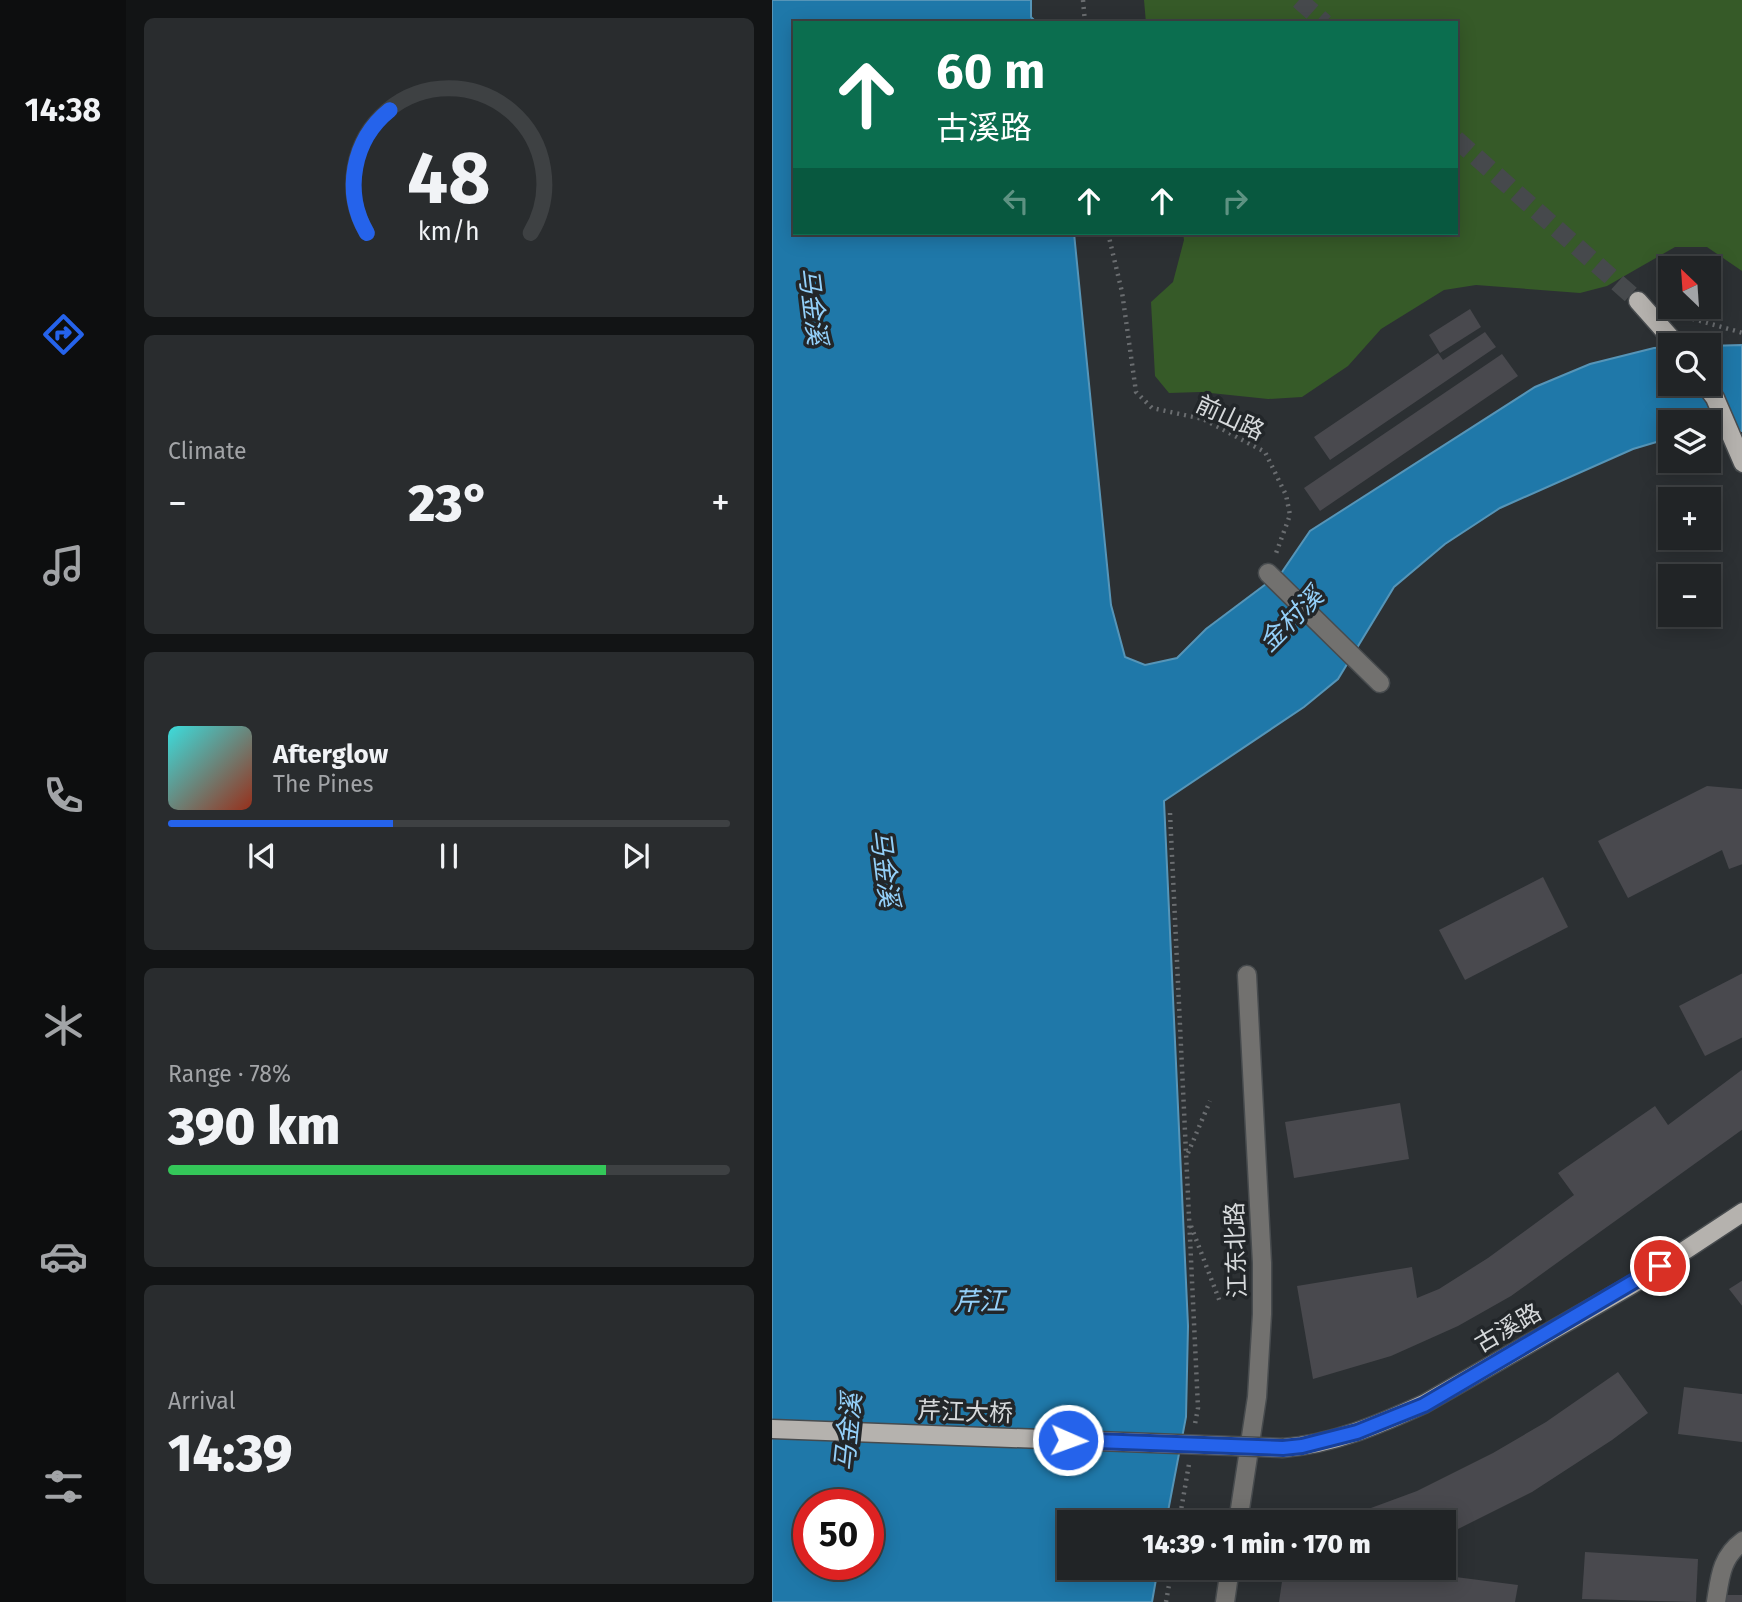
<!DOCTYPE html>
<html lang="en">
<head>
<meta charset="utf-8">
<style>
  body { margin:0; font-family:"Fira Sans","Noto Sans SC",sans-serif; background:#292c2e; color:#f1f3f6; height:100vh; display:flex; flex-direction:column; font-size:26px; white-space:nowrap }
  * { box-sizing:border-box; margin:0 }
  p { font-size:23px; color:#a2a4a7 }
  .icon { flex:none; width:38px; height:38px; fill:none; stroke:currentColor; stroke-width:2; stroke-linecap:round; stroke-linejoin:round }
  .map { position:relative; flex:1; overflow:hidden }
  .sheet { display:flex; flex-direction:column; gap:18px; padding:18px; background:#121415; width:646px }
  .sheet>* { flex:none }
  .guide { position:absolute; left:21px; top:21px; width:665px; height:214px; border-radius:0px; box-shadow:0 4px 18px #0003,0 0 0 2px #3e4143; background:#0b6e4f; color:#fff; overflow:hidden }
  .needle { width:46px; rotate:335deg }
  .controls { position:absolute; left:886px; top:256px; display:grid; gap:14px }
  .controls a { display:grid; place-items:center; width:63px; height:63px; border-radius:0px; background:#212426; box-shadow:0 4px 18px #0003,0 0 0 2px #3e4143; font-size:35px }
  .speed { position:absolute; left:21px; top:1489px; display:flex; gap:14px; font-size:35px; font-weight:700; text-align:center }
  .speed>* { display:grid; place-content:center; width:91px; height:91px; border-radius:50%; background:#212426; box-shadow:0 4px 18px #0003,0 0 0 2px #3e4143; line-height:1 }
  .speed .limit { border:10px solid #d22; background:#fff; color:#111 }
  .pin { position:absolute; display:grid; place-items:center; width:60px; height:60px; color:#fff; margin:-30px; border:4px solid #fff; border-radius:50%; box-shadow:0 2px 7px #0007 }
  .me { position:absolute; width:77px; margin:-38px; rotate:92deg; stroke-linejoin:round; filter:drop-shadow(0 0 5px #0008) }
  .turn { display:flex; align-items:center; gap:24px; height:147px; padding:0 28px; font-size:32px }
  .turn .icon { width:91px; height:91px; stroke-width:2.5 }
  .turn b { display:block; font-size:49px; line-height:60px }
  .lanes { display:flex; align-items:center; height:66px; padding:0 28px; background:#0003; justify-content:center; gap:35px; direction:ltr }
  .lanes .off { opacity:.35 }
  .big { font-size:52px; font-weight:800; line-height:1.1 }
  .sheet .card { flex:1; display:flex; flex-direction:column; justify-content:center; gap:10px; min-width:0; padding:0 24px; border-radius:10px; background:#292c2e }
  .sheet .dial { align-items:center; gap:0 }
  .dial svg { height:182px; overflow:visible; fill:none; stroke:#3e4143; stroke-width:7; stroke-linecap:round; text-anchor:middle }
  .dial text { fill:#f1f3f6; stroke:none }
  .song { display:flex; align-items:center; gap:21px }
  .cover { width:84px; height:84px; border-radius:10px; background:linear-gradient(135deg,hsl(180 70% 55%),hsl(10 70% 35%)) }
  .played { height:7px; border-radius:4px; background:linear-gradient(90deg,#2563eb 40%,#3e4143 40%) }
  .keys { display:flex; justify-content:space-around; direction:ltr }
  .heat { display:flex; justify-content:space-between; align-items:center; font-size:38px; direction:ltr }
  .charge { height:10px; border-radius:5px; background:linear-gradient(90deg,#34c759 78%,#3e4143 0) }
  .trip { position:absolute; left:285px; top:1510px; width:399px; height:70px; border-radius:0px; background:#212426; box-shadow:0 4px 18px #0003,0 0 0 2px #3e4143; font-weight:800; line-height:70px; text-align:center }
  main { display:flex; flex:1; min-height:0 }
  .dock { display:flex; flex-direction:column; width:126px; justify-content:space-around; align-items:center; background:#0d0e0f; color:#a2a4a7 }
  .dock .icon { width:49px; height:49px }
  .dock .active { color:#2563eb }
  .dock b { font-size:32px; color:#f1f3f6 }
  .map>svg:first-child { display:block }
  .green { fill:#365a28 }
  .water { fill:#1f78a9; stroke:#5695b8; stroke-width:2; fill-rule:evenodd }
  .building { fill:#49494e }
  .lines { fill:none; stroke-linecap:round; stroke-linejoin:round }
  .major-tunnel { stroke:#46494c; stroke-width:18; stroke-dasharray:18 9; stroke-linecap:butt }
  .minor-casing { stroke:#474b4e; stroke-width:21 }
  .major-casing { stroke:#474b4e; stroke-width:21 }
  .path { stroke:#6a6d70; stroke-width:4.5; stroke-dasharray:2 5; stroke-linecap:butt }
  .minor { stroke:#72716f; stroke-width:18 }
  .major { stroke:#b5b2ae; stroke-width:18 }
  .major-bridge-casing { stroke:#474b4e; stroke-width:21; stroke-linecap:butt }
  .major-bridge { stroke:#b5b2ae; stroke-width:18 }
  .route-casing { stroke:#184099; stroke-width:18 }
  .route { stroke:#2563eb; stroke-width:12 }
  .labels { text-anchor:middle; stroke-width:7; stroke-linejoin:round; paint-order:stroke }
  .street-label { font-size:24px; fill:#d6d9db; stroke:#222629 }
  .water-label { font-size:26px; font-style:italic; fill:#94d0f9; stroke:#222629 }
</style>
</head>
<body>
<main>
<nav class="dock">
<b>14:38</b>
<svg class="icon active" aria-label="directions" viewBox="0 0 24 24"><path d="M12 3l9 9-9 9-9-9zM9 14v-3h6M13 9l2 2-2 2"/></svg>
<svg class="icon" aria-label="music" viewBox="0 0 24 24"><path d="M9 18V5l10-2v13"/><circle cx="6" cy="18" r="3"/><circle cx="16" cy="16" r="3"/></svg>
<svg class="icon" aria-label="phone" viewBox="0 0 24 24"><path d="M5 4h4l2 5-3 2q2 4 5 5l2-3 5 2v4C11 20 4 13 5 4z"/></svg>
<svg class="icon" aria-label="climate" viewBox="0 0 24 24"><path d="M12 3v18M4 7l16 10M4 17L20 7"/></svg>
<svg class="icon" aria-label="car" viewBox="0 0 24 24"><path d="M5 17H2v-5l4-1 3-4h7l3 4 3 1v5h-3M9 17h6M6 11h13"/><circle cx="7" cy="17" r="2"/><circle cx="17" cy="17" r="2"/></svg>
<svg class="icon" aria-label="filters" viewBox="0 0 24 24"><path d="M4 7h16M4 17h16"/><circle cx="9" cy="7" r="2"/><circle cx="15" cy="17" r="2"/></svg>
</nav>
<section class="sheet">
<div class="card dial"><svg viewBox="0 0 100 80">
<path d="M14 69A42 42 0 1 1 86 69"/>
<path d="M14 69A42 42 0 0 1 24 15" stroke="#2563eb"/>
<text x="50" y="56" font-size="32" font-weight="700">48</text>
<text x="50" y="72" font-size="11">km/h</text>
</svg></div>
<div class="card"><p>Climate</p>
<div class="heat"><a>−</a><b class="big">23°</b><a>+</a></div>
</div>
<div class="card">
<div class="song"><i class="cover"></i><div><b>Afterglow</b><p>The Pines</p></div></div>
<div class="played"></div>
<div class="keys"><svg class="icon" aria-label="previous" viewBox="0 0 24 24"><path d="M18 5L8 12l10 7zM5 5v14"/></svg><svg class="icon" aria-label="pause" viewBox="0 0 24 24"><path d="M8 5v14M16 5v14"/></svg><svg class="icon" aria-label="next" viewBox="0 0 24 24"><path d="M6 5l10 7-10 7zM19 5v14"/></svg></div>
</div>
<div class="card"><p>Range · 78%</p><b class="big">390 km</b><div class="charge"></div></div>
<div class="card"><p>Arrival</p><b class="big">14:39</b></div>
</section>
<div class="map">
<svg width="971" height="1602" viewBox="0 0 971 1602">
  <rect width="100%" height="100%" fill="#2c3033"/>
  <!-- green -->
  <polygon class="green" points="372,0 970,0 970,271 935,247 903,247 835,286 808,293 704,285 672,290 609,329 576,366 530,397 496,399 429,392 397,393 383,376 379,302 401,282 412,240 411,233 684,233 684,23 374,23"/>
  <!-- water -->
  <path class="water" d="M0 0H259V17L265 23H23V233H302L339 605 353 657 373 665 405 658 434 629 510 572 538 531 763 387 818 364 882 348 898 347V383H936V346L970 345V431L936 428V422H898V438L861 449 728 508 673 544 622 587 566 679 532 707 392 801 416 1326 414 1417 394 1522H298V1568H386L380 1602H0ZM37 1505H96V1564H37Z"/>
  <!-- building -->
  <g class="building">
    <polygon points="698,309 709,327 668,353 657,335"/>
    <polygon points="713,332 724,347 558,460 542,437 666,353 671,360"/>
    <polygon points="730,354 746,376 548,511 532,488"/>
    <polygon points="935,786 971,789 971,864 957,869 950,850 856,898 826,841"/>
    <polygon points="771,877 796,927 693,980 667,930"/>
    <polygon points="971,973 971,1037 933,1056 907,1006"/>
    <polygon points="971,1069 971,1129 739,1296 686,1326 619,1356 541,1379 525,1286 640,1267 645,1298 667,1289 716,1258 802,1195 786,1173 883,1106 896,1125"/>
    <polygon points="628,1103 637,1159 522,1178 513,1122"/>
    <polygon points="971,1280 971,1307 957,1289"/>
    <polygon points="846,1372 876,1413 840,1440 760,1492 672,1536 672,1522 561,1522 645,1491 721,1453 774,1422"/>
    <polygon points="912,1387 971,1394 971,1442 906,1434"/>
    <polygon points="813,1552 926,1559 924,1602 810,1599"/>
    <polygon points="512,1568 613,1568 746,1585 743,1602 507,1602"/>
    <rect x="951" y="1595" width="20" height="7"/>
  </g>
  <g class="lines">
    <!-- major-tunnel -->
    <g class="major-tunnel">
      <polyline points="527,0 553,23"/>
      <polyline points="684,139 866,301"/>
    </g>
    <defs>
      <g id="minor">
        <polyline points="496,573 608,683"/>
        <polyline points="466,1522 485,1397 490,1314 490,1263 475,975"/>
        <polyline points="453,1602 458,1568"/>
        <path d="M944 1602C948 1577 949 1557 971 1541"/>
      </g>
      <g id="major">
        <polyline points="866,301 905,345"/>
        <polyline points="932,383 943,398 971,463"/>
        <path d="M511 1448C561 1444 606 1425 652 1404L868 1280 971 1212"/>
      </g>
    </defs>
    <!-- minor casing -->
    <use href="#minor" class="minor-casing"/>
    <!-- major casing -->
    <use href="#major" class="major-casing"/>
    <!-- path -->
    <g class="path">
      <polyline points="311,0 313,23"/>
      <polyline points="336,233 350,292 364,392 380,408 431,419 493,452 514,495 518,515 503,556"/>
      <polyline points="907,315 971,333"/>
      <polyline points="398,813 426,1408 423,1424"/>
      <polyline points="416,1153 438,1101"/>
      <polyline points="419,1226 448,1302"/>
      <polyline points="407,1522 417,1464"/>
      <polyline points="394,1602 400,1568"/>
    </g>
    <!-- minor -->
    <use href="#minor" class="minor"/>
    <!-- major -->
    <use href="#major" class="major"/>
    <defs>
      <polyline id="major-bridge" points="0,1429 511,1448"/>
    </defs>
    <!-- major-bridge casing -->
    <use href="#major-bridge" class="major-bridge-casing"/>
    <!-- major-bridge -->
    <use href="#major-bridge" class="major-bridge"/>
  </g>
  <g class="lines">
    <defs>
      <polyline id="route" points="296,1440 511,1448 530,1446 585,1432 652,1405 888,1266"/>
    </defs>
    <!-- route casing -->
    <use href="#route" class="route-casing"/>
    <!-- route -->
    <use href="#route" class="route"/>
  </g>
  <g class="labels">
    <!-- street labels -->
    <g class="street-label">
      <text transform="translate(458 418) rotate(25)" y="8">前山路</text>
      <text transform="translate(464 1250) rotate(-92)" y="8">江东北路</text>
      <text transform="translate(736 1328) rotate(-30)" y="8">古溪路</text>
      <text transform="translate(193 1412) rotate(2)" y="8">芹江大桥</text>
    </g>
    <!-- water labels -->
    <g class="water-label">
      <text transform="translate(41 306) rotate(83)" y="9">马金溪</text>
      <text transform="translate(519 619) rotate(-45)" y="9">金村溪</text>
      <text transform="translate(113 868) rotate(83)" y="9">马金溪</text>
      <text x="207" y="1310">芹江</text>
      <text transform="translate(76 1432) rotate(-84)" y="9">马金溪</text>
    </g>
  </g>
</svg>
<div class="controls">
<a><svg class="needle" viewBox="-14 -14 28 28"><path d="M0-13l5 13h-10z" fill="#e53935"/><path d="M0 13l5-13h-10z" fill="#a2a4a7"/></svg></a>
<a><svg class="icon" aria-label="search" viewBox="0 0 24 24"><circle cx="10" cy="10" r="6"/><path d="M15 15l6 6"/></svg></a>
<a><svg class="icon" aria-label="layers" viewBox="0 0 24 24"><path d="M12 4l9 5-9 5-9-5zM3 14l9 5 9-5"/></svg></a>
<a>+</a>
<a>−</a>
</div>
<div class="speed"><div class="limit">50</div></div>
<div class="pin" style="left:888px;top:1266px;background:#d93025"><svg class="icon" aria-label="arrive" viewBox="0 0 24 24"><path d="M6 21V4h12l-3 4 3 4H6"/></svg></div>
<svg class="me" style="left:296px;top:1440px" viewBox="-20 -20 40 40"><circle r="17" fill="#2563eb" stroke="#fff" stroke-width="3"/><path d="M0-11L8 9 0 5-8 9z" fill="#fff"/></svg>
<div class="trip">14:39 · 1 min · 170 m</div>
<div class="guide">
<div class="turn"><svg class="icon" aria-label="ahead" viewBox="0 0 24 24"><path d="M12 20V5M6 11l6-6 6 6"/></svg><div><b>60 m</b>古溪路</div></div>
<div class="lanes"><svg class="icon off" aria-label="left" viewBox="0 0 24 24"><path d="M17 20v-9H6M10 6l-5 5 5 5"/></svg><svg class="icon" aria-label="ahead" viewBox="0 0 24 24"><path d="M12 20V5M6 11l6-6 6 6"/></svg><svg class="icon" aria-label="ahead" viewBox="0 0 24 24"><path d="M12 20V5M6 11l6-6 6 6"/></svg><svg class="icon off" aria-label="right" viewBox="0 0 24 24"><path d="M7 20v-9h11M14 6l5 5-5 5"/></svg></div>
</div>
</div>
</main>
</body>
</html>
